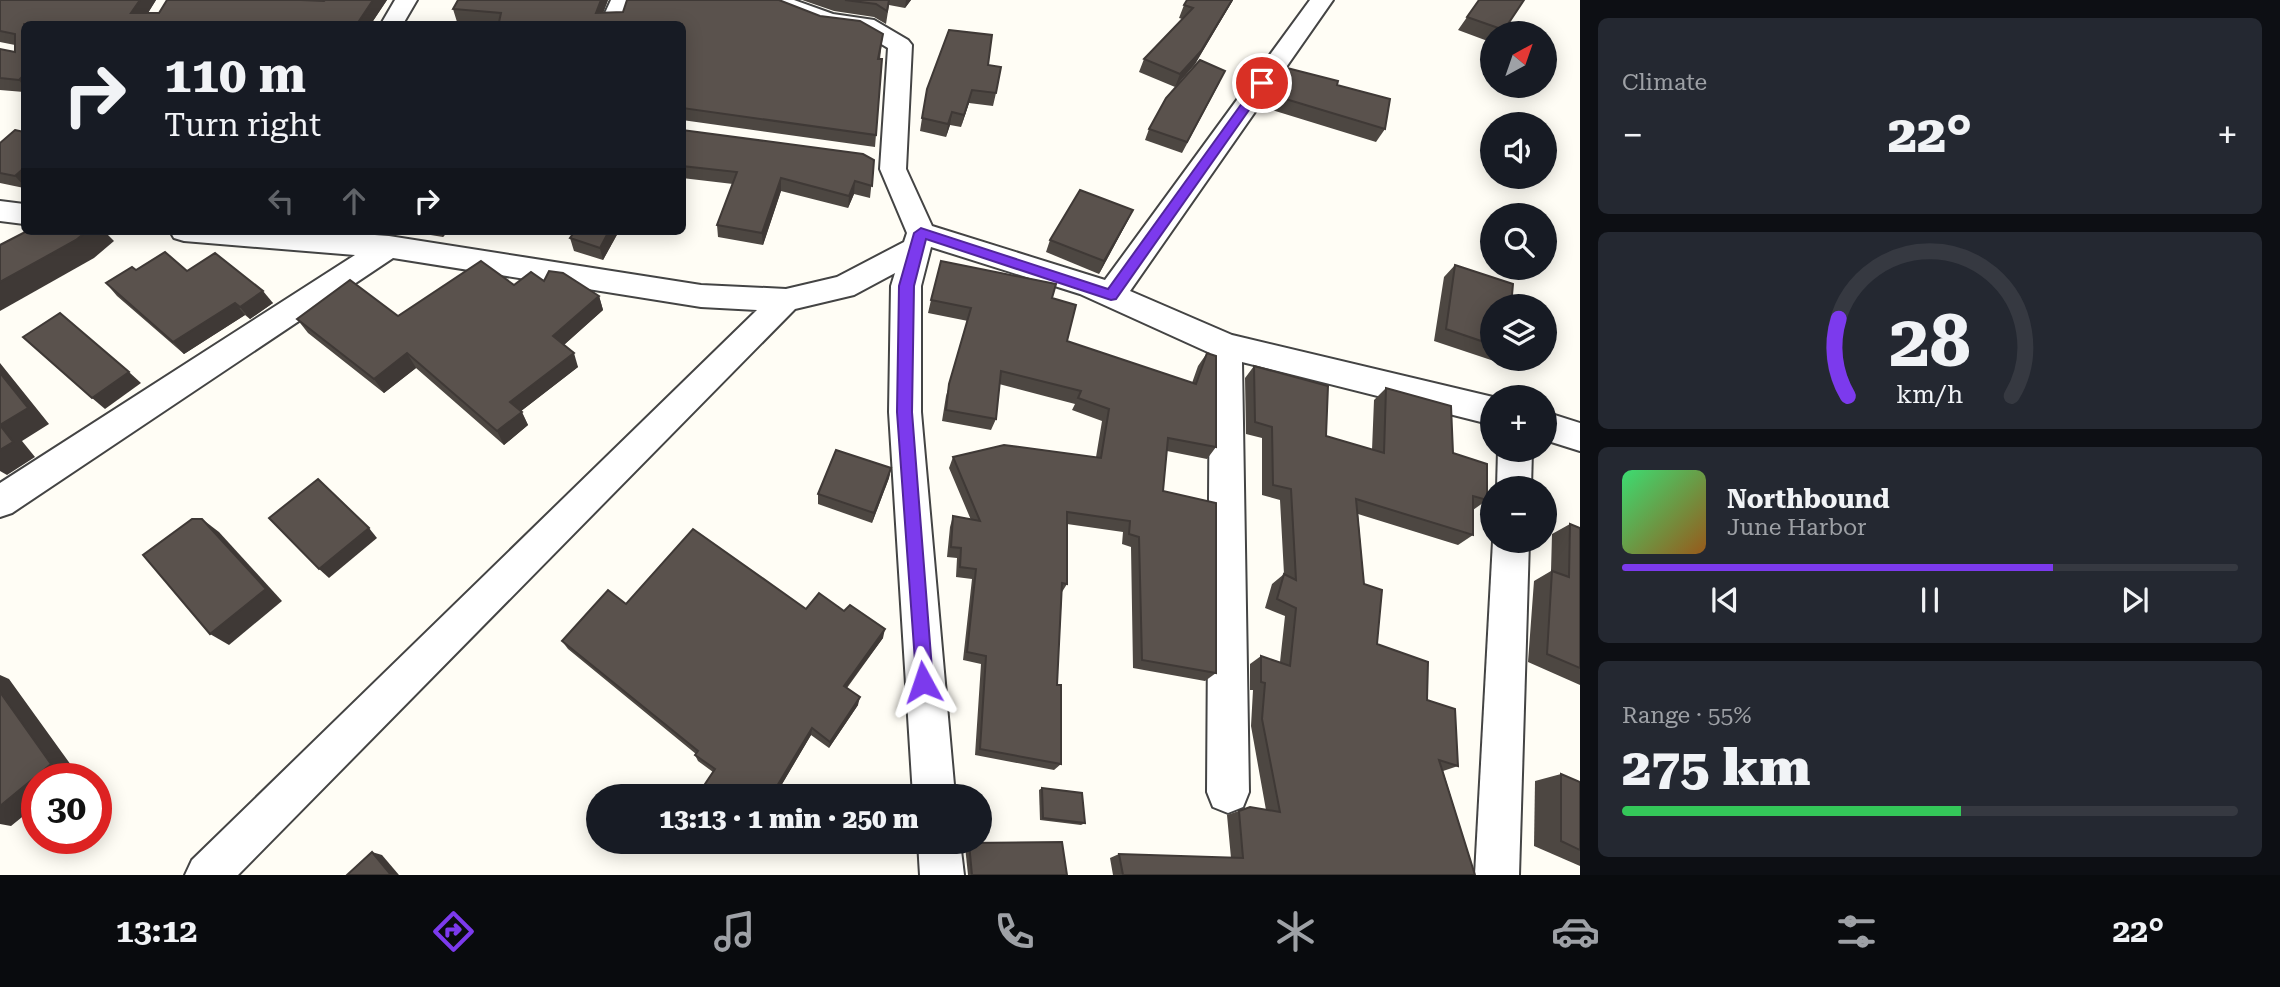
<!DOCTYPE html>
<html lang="en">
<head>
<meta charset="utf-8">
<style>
  body { margin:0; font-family:"Roboto Serif",serif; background:#242831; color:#f1f3f6; height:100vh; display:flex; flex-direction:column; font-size:26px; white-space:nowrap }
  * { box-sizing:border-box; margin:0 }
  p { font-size:23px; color:#9ea1a6 }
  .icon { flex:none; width:38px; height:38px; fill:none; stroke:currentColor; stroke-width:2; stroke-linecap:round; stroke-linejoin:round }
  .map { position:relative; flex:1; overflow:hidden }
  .details { display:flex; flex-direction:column; gap:18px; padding:18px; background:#0d0f14; width:700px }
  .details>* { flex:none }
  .guide { position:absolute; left:21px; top:21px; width:665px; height:214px; border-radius:10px; box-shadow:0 4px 18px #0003; background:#171b24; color:#f1f3f6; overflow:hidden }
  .needle { width:46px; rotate:40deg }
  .tools { position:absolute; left:1480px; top:21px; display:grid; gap:14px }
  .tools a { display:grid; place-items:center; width:77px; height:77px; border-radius:50%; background:#171b24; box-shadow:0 4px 18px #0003; font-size:35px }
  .speed { position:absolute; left:21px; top:763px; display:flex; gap:14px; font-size:35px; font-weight:700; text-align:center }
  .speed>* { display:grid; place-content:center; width:91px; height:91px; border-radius:50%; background:#171b24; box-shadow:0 4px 18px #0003; line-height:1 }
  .speed .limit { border:10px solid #d22; background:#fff; color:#111 }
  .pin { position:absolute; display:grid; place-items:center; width:60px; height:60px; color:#fff; margin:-30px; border:4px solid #fff; border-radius:50%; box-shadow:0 2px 7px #0007 }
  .me { position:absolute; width:77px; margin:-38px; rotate:355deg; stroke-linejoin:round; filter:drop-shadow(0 0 5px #0008) }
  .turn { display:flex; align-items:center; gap:24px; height:147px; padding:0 28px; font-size:32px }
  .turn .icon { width:91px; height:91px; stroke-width:2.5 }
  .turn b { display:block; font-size:49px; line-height:60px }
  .lanes { display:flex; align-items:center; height:66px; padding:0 28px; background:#0003; justify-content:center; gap:35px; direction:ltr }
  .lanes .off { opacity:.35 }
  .big { font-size:52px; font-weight:800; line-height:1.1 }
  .details .widget { flex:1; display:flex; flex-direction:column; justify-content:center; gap:10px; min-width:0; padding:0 24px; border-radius:10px; background:#242831 }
  .details .dial { align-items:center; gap:0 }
  .dial svg { height:182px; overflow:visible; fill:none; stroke:#363941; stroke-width:7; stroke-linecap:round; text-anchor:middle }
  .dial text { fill:#f1f3f6; stroke:none }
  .song { display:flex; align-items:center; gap:21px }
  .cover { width:84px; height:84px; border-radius:10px; background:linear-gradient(135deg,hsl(140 70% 55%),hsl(30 70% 35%)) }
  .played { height:7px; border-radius:4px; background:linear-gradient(90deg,#7c3aed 70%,#363941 70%) }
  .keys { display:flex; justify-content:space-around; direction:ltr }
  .heat { display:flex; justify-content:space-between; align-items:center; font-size:38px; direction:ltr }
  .charge { height:10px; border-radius:5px; background:linear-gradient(90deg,#34c759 55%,#363941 0) }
  .trip { position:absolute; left:586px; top:784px; width:406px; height:70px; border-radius:35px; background:#171b24; box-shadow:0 4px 18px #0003; font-weight:800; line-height:70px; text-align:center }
  .dock { display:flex; height:112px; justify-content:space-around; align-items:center; background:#090b0e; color:#9ea1a6 }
  .dock .icon { width:49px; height:49px }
  .dock .on { color:#7c3aed }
  .dock b { font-size:32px; color:#f1f3f6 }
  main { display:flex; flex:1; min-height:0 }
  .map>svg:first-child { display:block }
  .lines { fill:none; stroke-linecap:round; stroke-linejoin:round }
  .minor-casing { stroke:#444; stroke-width:4 }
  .minor { fill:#fff; fill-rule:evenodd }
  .wall { fill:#4d4742 }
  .shaded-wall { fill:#3f3936 }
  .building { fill:#5a524d; stroke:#3f3936; stroke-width:2 }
  .route { fill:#7c3aed; stroke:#51269a; stroke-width:2 }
</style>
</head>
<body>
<main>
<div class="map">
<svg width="1580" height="875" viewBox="0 0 1580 875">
  <rect width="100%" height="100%" fill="#fffdf5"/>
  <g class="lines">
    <defs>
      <g id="minor">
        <polygon points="395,0 417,0 403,24 381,24"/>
        <polygon points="611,0 633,0 623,24 600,24"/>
        <polygon points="762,0 794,0 833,14 874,20 908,40 912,45 906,169 932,226 1105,280 1310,0 1333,0 1130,291 1232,335 1493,397 1493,425 1242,362 1249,792 1243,807 1228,813 1213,807 1207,792 1210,353 1080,294 931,247 921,286 921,412 955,796 913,796 889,412 891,286 895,273 854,295 795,309 238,875 185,875 192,860 757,310 701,307 393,258 12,513 0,517 0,483 355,255 184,241 174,238 170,231 318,231 389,236 701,285 786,289 837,277 904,242 907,233 880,169 888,48 860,31 821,26 765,5"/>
        <polygon points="0,201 24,204 24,224 0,221"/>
        <polygon points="1545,412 1580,423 1580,451 1545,440"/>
        <polygon points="1498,450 1532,450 1531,488 1497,488"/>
        <polygon points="1493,541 1529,541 1519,875 1475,875"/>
        <polygon points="918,842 960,842 964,875 920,875"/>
      </g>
    </defs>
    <!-- minor casing -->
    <use href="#minor" class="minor-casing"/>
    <!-- minor -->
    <use href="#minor" class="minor"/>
  </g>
  <!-- wall -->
  <g class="wall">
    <polygon points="0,0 156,0 148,13 324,1 325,0 387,0 371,24 24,24 24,92 0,90 0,49 15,52 15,45 0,42"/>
    <polygon points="458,0 608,0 603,13 820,16 883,34 880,59 882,59 875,147 682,120 682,24 488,24 457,22 453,9"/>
    <polygon points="802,0 911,0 905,8 889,5 886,24 874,17 834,11"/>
    <polygon points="1233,0 1195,64 1175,87 1139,72 1144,59 1182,19 1179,18 1184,5"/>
    <polygon points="1479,0 1524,0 1501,33 1493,33 1493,43 1458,30"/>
    <polygon points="988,65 996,93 993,106 969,103 961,127 950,125 946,137 920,131 922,118"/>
    <polygon points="1287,68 1337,85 1385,129 1376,142 1272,110 1280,81"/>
    <polygon points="1220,82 1182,153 1145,140 1149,129"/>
    <polygon points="682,130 874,160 870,198 854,194 848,208 781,191 763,245 718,237 717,225 733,184 682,178"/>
    <polygon points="24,132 24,188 0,183 0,143"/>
    <polygon points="1133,210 1127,222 1099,274 1046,252 1050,240"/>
    <polygon points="406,231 448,231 443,237"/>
    <polygon points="575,231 619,231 603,260 574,251 570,238"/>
    <polygon points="1455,265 1493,306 1493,359 1496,359 1494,361 1434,341 1444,277"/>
    <polygon points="136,270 187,271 273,303 250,319 245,315 184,354 117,296 106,283"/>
    <polygon points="544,281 599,296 603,310 564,345 578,367 521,411 528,425 504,445 416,368 384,393 308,333 297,319 398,316 514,285"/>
    <polygon points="1052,298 1067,341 1192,383 1198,366 1207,353 1216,447 1207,459 1167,451 1163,491 1216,673 1205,681 1133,668 1131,547 1122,544 1123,532 1067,524 1067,584 1062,592 1057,685 1061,764 1054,770 975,755 981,664 963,660 972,579 956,577 957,558 947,557 950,527 953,516 971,520 949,468 953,457 1096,457 1102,421 1072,410 1075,404 999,384 996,419 991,430 942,421 946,396 968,321 928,313 931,300"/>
    <polygon points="1254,366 1326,436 1372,450 1374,400 1386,388 1453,453 1487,500 1473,510 1473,535 1458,545 1358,514 1364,584 1377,644 1427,700 1458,766 1443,771 1475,875 1113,875 1110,858 1119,854 1231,858 1227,815 1250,807 1266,810 1251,726 1253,690 1250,690 1250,664 1261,656 1280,662 1285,616 1265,608 1272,584 1284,574 1280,500 1262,495 1262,438 1246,434 1245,378"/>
    <polygon points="891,468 889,478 872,523 818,504 818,494"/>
    <polygon points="1570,524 1580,528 1580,685 1528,662 1534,581 1551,571 1552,534"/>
    <polygon points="626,604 806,609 883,638 847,688 858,705 829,748 811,735 775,796 717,796 707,790 705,784 713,772 698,761 695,755 696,754 568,649 562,641"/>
    <polygon points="1561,774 1580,782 1580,866 1534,846 1535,781"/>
    <polygon points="1042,788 1085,823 1081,825 1040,820 1039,790"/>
    <polygon points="969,843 1067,875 968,875 965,846"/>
  </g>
  <!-- shaded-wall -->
  <g class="shaded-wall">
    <polygon points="140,0 156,0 141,24 131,13"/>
    <polygon points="373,0 387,0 371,24 357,24"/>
    <polygon points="601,0 608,0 599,24 596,13"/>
    <polygon points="906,0 911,0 905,8"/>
    <polygon points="1232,0 1233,0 1195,64 1175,87 1180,74"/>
    <polygon points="24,75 24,87 19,80"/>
    <polygon points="972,90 969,103 961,127 964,115"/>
    <polygon points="952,112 950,125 946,137 948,124"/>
    <polygon points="24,168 24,186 15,176"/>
    <polygon points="781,178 781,191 763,245 762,233"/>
    <polygon points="855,181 854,194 848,208 849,196"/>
    <polygon points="1133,210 1127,222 1099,274 1104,261"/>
    <polygon points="87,231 104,231 114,241 94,258 0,311 0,282"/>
    <polygon points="440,231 448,231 443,237"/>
    <polygon points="609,231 619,231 603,260 600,248"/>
    <polygon points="263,291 273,303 250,319 240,307"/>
    <polygon points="599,296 603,310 558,350 553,336"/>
    <polygon points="235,303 245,315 184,354 173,342"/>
    <polygon points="407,353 416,368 384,393 374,379"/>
    <polygon points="574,353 578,367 516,415 510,402"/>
    <polygon points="0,363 49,424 22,441 35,457 7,475 0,471"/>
    <polygon points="129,372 141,383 105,409 92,398"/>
    <polygon points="522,412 528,425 504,445 497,431"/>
    <polygon points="891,468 889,478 872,523 874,513"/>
    <polygon points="202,519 219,532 282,601 229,645 210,634"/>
    <polygon points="369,528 377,538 329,578 319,569"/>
    <polygon points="885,629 883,638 842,693 844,686"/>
    <polygon points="0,675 9,679 76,772 68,779 37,779 37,805 11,826 0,824"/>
    <polygon points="860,697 858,705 829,748 830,742"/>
    <polygon points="812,728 811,735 775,796 771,796"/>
    <polygon points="372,852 382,855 399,875 391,875"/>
  </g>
  <!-- building -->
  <g class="building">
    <polygon points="0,0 140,0 131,13 159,13 167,0 301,0 324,1 325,0 373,0 357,24 24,24 24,75 19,80 0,78 0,49 15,52 15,34 0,31"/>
    <polygon points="458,0 601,0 596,13 623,12 627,0 779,0 820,16 860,21 883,34 878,59 882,59 876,135 682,108 682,24 501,24 502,22 499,22 501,13 453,9"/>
    <polygon points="845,0 889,0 887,11 876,4"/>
    <polygon points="1187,0 1232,0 1201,51 1180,74 1144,59 1193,8 1184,5"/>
    <polygon points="1479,0 1524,0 1504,30 1467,17"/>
    <polygon points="949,30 992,35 988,65 1001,67 996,93 972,90 964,115 952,112 948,124 922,118 927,89"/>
    <polygon points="1200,60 1225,71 1187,142 1149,129 1166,98"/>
    <polygon points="1287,68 1338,81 1337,85 1390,99 1385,129 1279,97"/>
    <polygon points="15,130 24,132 24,168 15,176 0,173 0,143"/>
    <polygon points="682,130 863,154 874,160 872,186 855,181 849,196 781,178 762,233 717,225 737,172 682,166"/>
    <polygon points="1080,190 1133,210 1104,261 1050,240"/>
    <polygon points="27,231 87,231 76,240 0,282 0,245"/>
    <polygon points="575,231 609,231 600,248 570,238"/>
    <polygon points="165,252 187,271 215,253 263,291 240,307 235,303 173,342 106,283 132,267 136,270"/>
    <polygon points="481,261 514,285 531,272 544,281 549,271 563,273 599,296 553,336 574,353 510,402 522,412 497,431 407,353 374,379 297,319 350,280 398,316"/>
    <polygon points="941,261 1056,284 1052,298 1076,305 1067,341 1196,384 1207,353 1216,356 1216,447 1168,438 1163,491 1216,503 1216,673 1142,660 1139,537 1129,534 1130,521 1067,512 1067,584 1062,583 1057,685 1061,685 1061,764 980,749 986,656 967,652 976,569 960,567 961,548 951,547 953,516 980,521 953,457 1004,445 1101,458 1109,409 1078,398 1081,391 1001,371 996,419 946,410 949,384 971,308 931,300"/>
    <polygon points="1455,265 1513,284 1511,306 1493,306 1493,345 1446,329"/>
    <polygon points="60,313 129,372 92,398 23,337"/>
    <polygon points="1254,366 1328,386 1326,436 1384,453 1386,388 1451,406 1453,453 1487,464 1487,500 1473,496 1473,535 1356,499 1364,584 1382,590 1377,644 1428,662 1427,700 1455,709 1458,766 1439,760 1475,875 1123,875 1119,854 1243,858 1239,811 1250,807 1280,812 1262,719 1265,683 1261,682 1261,656 1290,666 1296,608 1277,599 1284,574 1296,580 1291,489 1273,485 1272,427 1255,422"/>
    <polygon points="0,373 28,408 0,425"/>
    <polygon points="0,425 13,442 0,450"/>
    <polygon points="836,450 891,468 874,513 818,494"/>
    <polygon points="318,479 369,528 319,569 269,518"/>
    <polygon points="192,519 202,519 266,589 210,634 143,555"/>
    <polygon points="1570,524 1580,528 1580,668 1547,654 1552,571 1569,577"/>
    <polygon points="693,529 806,609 819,593 844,611 850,605 885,629 844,686 860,697 830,742 812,728 771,796 723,796 705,784 715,769 695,755 698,751 562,641 608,590 626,604"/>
    <polygon points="0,692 51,764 0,806"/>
    <polygon points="1561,774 1580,782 1580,850 1561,841"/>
    <polygon points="1042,788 1082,793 1085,823 1043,818"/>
    <polygon points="1062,842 1067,875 972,875 969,843"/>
    <polygon points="372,852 391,875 347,875"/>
  </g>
  <!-- route -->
  <polygon class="route" points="1258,81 1268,83 1116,299 1111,300 926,239 914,286 912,412 933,682 930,689 923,691 917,689 897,412 899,286 914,233 921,228 1108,289"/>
</svg>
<div class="tools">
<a><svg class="needle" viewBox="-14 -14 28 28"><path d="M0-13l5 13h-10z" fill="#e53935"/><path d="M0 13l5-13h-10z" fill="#9ea1a6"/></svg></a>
<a><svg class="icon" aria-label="sound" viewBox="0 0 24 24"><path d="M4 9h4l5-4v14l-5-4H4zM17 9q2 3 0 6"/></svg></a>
<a><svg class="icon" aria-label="search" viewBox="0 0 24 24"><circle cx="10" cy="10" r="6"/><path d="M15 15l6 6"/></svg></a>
<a><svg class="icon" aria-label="layers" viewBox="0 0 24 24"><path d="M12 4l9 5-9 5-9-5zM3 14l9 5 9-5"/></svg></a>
<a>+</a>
<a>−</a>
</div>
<div class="speed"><div class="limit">30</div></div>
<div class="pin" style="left:1262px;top:83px;background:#d93025"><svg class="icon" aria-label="arrive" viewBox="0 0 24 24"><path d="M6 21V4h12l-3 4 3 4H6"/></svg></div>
<svg class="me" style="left:923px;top:682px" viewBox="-20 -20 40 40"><path d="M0-17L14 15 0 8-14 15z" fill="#7c3aed" stroke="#fff" stroke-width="4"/></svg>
<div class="trip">13:13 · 1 min · 250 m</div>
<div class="guide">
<div class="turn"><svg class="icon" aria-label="right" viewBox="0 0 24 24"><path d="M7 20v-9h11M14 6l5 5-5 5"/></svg><div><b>110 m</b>Turn right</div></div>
<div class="lanes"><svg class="icon off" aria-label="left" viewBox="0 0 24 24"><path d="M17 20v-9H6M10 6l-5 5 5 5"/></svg><svg class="icon off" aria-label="ahead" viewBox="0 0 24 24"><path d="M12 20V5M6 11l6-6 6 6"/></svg><svg class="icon" aria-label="right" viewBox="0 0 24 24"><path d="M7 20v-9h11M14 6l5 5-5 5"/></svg></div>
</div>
</div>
<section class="details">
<div class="widget"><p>Climate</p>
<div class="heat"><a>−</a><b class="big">22°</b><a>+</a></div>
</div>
<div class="widget dial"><svg viewBox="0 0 100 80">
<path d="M14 69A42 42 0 1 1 86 69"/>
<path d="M14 69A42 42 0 0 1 10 35" stroke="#7c3aed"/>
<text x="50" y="56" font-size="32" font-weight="700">28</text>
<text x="50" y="72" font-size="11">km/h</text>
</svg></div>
<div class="widget">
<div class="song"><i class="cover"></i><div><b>Northbound</b><p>June Harbor</p></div></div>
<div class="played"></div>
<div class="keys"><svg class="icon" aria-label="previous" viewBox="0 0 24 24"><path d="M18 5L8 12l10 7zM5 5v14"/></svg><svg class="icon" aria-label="pause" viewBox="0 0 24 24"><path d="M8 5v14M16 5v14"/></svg><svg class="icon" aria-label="next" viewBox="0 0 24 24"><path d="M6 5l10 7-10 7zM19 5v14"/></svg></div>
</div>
<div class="widget"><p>Range · 55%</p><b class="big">275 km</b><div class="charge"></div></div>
</section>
</main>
<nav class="dock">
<b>13:12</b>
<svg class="icon on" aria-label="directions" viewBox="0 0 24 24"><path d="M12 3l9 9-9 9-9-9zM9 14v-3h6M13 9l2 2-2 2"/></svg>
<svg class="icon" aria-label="music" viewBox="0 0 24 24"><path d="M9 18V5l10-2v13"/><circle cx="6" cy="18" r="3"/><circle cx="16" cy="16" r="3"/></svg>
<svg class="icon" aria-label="phone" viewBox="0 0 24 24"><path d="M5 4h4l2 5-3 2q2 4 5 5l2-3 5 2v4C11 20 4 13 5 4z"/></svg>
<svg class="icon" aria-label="climate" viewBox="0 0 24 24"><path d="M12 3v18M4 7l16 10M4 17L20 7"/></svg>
<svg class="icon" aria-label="car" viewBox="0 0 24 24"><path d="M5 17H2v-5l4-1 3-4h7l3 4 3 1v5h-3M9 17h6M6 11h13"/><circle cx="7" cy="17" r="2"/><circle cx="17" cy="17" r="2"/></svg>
<svg class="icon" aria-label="filters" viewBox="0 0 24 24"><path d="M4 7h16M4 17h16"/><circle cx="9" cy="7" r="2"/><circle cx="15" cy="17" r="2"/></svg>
<b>22°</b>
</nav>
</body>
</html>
